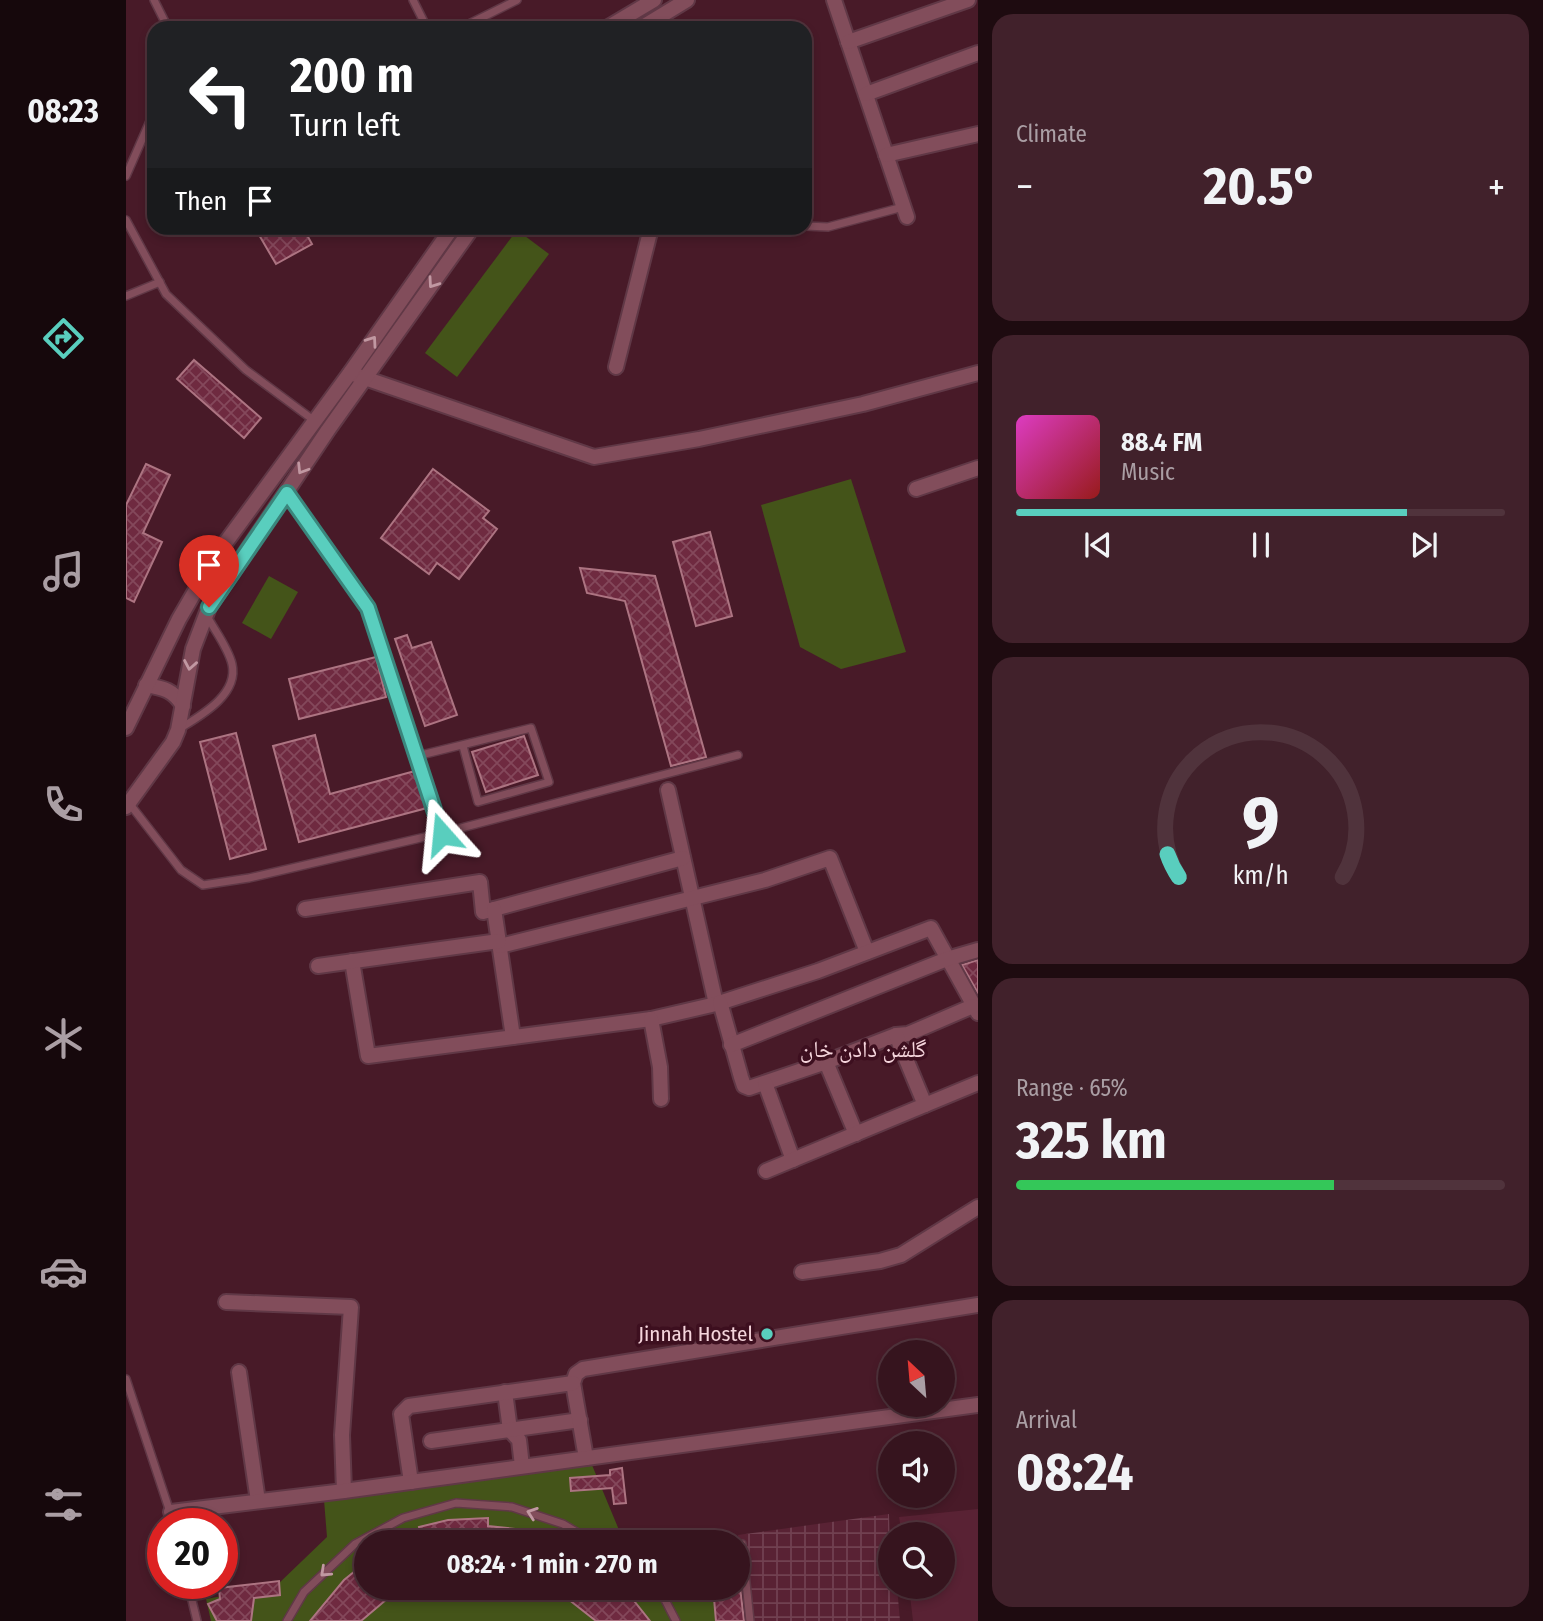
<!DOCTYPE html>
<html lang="en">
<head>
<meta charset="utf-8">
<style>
  body { margin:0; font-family:"Fira Sans Condensed","Noto Naskh Arabic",sans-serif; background:#41212b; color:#f1f3f6; height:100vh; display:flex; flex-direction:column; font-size:26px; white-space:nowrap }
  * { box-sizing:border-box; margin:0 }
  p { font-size:23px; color:#aa9ea4 }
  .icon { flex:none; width:38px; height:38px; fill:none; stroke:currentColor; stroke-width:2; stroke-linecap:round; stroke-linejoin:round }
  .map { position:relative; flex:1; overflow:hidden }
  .sheet { display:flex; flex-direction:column; gap:14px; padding:14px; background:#1e0b10; width:565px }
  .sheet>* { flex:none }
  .hud { position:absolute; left:21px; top:21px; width:665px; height:214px; border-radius:21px; box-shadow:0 4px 10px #0003,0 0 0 2px #50333c; background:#202124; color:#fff; overflow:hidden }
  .needle { width:46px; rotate:334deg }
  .fabs { position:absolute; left:752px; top:1340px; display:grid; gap:14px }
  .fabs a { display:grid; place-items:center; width:77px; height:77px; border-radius:50%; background:#36141e; box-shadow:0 4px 10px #0003,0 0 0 2px #50333c; font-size:35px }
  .speed { position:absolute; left:21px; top:1508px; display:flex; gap:14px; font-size:35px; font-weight:700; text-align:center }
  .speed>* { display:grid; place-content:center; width:91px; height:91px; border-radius:50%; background:#36141e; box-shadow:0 4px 10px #0003,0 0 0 2px #50333c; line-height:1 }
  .speed .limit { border:10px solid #d22; background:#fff; color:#111 }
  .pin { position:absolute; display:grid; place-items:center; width:60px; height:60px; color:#fff; margin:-72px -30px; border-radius:50% 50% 50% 0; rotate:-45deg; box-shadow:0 0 7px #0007 }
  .pin .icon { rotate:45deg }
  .me { position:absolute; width:77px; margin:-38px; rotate:342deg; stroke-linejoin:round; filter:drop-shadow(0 0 5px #0008) }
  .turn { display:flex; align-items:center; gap:24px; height:147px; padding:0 28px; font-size:32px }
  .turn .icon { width:91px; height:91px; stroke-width:2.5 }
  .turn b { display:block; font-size:49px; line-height:60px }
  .then { display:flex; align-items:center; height:66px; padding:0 28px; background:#0003; gap:14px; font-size:26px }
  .big { font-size:52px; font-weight:700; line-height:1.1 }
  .sheet .card { flex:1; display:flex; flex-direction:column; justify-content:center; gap:10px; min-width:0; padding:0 24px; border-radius:21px; background:#41212b }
  .sheet .dial { align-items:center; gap:0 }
  .dial svg { height:182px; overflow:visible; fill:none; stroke:#50333c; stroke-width:7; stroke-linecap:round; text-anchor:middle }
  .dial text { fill:#f1f3f6; stroke:none }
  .song { display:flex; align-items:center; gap:21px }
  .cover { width:84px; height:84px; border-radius:10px; background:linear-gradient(135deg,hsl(310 70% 55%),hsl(0 70% 35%)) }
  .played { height:7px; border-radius:4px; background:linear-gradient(90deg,#59cebe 80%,#50333c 80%) }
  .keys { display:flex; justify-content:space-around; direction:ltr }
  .heat { display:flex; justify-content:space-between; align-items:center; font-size:38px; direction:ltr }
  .charge { height:10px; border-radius:5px; background:linear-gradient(90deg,#34c759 65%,#50333c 0) }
  .trip { position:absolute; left:228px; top:1530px; width:396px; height:70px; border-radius:35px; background:#36141e; box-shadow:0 4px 10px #0003,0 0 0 2px #50333c; font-weight:700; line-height:70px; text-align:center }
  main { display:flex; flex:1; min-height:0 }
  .tab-bar { display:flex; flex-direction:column; width:126px; justify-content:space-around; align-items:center; background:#16080c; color:#aa9ea4 }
  .tab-bar .icon { width:49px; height:49px }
  .tab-bar .on { color:#59cebe }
  .tab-bar b { font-size:32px; color:#f1f3f6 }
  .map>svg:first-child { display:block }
  .built { fill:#592234 }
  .industrial { fill:url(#industrial-grid) }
  .grass { fill:#445419 }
  .building { fill:url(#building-cross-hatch); stroke:#ad7482; stroke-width:2 }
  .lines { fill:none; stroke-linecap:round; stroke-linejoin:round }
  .service-casing { stroke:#603846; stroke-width:10 }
  .minor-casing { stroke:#603846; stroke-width:18 }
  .service { stroke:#824d5b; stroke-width:7 }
  .minor { stroke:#824d5b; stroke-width:14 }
  .oneway { stroke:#c198a2 }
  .route-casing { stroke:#3a867c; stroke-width:18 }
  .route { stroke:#59cebe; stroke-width:12 }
  .poi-dot { fill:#59cebe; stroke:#3d0f1f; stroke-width:2.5 }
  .labels { text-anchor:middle; stroke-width:7; stroke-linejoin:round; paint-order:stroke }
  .poi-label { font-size:21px; fill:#f5d5dc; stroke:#3d0f1f; text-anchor:end }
  .neighbourhood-label { font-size:23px; fill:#f5d5dc; stroke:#3d0f1f }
</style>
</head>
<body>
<main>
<nav class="tab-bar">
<b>08:23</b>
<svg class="icon on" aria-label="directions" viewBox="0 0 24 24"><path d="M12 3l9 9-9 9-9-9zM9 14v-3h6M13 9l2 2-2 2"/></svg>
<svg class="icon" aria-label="music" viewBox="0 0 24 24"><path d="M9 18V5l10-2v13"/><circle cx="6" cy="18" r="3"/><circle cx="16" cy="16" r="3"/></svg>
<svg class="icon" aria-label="phone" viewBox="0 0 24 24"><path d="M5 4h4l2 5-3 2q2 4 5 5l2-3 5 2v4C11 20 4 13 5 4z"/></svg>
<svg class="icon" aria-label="climate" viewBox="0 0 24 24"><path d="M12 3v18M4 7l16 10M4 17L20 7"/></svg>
<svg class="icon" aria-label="car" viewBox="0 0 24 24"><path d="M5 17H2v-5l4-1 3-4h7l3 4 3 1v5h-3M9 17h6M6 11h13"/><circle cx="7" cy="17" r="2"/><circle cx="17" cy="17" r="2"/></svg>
<svg class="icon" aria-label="filters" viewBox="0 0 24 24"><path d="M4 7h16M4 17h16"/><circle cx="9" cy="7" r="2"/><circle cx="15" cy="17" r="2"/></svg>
</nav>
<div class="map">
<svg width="852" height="1621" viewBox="0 0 852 1621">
  <defs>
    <pattern id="industrial-grid" width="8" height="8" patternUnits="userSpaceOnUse" patternTransform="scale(1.75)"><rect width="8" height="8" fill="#592234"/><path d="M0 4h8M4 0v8" fill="none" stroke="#714151"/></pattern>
    <pattern id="building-cross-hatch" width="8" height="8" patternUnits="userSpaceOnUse" patternTransform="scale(1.75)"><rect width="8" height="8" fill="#6f2a40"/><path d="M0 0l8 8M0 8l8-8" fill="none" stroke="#84485b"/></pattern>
  </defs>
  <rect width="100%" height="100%" fill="#481a28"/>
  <!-- built -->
  <polygon class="built" points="852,1509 852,1621 787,1621 783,1587 817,1587 817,1535 776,1535 773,1517"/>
  <!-- industrial -->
  <polygon class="industrial" points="763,1514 765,1587 771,1587 774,1621 623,1621 612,1535"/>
  <!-- grass -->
  <g class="grass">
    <polygon points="391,230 423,254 331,377 299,353"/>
    <polygon points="725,479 780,652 715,669 674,647 635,505"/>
    <polygon points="143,576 172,592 145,639 116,623"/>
    <polygon points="466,1465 498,1542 240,1542 240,1587 607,1587 610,1621 85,1621 80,1599 150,1586 201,1537 198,1500"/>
    <polygon points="601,1531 602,1542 530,1542"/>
  </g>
  <!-- building -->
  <g class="building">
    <polygon points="129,228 194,228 181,235 186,244 150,264"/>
    <polygon points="68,360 135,418 118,438 51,379"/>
    <polygon points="20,464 44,475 17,533 36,542 8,602 0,598 0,505"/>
    <polygon points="307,469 363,511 357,518 371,529 333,579 311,563 303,574 255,538"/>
    <polygon points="584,532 606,616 570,626 547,542"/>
    <polygon points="454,568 529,576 580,757 545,766 499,601 461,593"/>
    <polygon points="281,635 286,648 305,642 331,715 299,726 269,639"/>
    <polygon points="250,657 260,697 173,719 163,679"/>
    <polygon points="110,733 140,849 104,859 74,742"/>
    <polygon points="189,735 204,794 289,771 301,808 173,842 147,746"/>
    <polygon points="398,736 412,775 360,792 346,752"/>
    <polygon points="852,960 852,993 836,965"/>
    <polygon points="496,1468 500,1503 488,1504 486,1488 445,1491 444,1478 484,1475 484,1470"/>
    <polygon points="362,1518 362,1526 399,1530 430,1538 429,1542 297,1542 293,1527 322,1520"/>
    <polygon points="240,1562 240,1587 283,1587 261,1599 235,1621 184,1621 218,1580"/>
    <polygon points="153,1581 154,1595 128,1598 125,1621 91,1621 82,1604 94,1599 93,1588"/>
    <polygon points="442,1587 497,1587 524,1621 470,1621 437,1595"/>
    <polygon points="587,1587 614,1587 618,1621 590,1621"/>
  </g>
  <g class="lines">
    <defs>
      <g id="service">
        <polyline points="28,0 42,28"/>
        <polyline points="287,0 301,28"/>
        <polyline points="335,28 391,0"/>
        <polyline points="0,176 28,112"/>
        <polyline points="0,220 40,294 120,370 190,422"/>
        <polyline points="679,226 702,227 777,207"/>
        <polyline points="0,296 34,282"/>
        <polyline points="161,493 242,608 316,833"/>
        <path d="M53 729C74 716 113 695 106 664 102 647 88 630 80 614"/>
        <polyline points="291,756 405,728 423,782 352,802 337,746"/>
        <polyline points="3,803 55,870 77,885 123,878 316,833 612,755"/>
        <polyline points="0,1379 48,1524"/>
        <polyline points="616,1544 624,1621"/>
        <polyline points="62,1584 71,1621"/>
        <polyline points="529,1587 536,1594 550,1621"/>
        <polyline points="161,1621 178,1592 229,1544 277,1518 330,1503 386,1507 437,1524 467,1542"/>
      </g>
      <g id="minor">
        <polyline points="708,0 781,217"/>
        <polyline points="481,28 528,0"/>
        <polyline points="515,28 561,0"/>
        <polyline points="722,42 842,0"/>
        <polyline points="740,94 852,53"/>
        <polyline points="760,155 852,134"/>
        <polyline points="490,367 525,228"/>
        <polyline points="224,373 468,457 573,439 737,404 852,373"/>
        <polyline points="790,489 852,468"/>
        <path d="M20 685C37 688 48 690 57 706"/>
        <polyline points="0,728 53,619 89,557 224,373 326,228"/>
        <polyline points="542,790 590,1004"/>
        <polyline points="0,807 47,742 52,730 67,649 83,607 202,430 346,228"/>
        <polyline points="179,909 354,882 357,912 557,858"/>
        <polyline points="368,909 387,1037"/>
        <polyline points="374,946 639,880 704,858 741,952"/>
        <polyline points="226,961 242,1056 525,1019 590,1004 692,971 805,928 852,1013"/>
        <polyline points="192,966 373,941"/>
        <polyline points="594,1002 615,1077 618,1086 623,1088 700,1062 770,1035 782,1034 847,1006"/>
        <polyline points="525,1019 534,1067 535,1099"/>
        <polyline points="770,1035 799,1105"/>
        <polyline points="605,1045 821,959 852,950"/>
        <polyline points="700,1062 730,1134"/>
        <polyline points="639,1083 667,1160"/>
        <polyline points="640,1171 852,1083"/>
        <polyline points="676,1272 754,1261 775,1255 852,1207"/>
        <polyline points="100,1302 225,1307 216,1435 218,1491"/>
        <polyline points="113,1372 132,1501"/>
        <polyline points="379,1392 384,1430 393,1440 396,1466"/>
        <polyline points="305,1441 454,1420"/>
        <polyline points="460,1458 447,1383 450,1374 457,1369 852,1305"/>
        <polyline points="285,1482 275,1414 283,1406 447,1383"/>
        <polyline points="45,1512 218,1491 852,1405"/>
      </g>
    </defs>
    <!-- service casing -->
    <use href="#service" class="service-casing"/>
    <!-- minor casing -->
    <use href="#minor" class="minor-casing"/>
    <!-- service -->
    <use href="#service" class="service"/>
    <!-- minor -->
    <use href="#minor" class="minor"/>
  </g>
  <!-- one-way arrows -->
  <defs><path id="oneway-chevron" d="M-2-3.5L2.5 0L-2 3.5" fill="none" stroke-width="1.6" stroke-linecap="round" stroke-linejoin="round" transform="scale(1.75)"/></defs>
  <g class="oneway">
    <use href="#oneway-chevron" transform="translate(307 283) rotate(125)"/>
    <use href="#oneway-chevron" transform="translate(246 341) rotate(-55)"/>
    <use href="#oneway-chevron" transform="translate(176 469) rotate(122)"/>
    <use href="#oneway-chevron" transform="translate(64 665) rotate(100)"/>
    <use href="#oneway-chevron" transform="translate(406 1513) rotate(-161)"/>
    <use href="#oneway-chevron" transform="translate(199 1572) rotate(137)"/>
  </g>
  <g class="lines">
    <defs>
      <polyline id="route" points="83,607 161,493 242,608 316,834"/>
    </defs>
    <!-- route casing -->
    <use href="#route" class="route-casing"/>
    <!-- route -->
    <use href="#route" class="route"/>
  </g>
  <!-- markers -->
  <circle class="poi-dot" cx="641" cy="1334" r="7"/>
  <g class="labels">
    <!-- poi labels -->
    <g class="poi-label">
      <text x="627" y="1341">Jinnah Hostel</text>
    </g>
    <!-- neighbourhood labels -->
    <g class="neighbourhood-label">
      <text x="737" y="1057">گلشن دادن خان</text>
    </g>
  </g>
</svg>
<div class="fabs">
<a><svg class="needle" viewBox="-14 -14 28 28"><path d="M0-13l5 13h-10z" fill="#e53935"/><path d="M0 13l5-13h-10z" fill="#aa9ea4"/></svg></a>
<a><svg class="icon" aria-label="sound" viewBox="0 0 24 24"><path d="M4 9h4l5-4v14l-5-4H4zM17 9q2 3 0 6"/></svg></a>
<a><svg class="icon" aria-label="search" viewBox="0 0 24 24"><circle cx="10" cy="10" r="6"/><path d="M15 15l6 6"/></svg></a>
</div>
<div class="speed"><div class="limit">20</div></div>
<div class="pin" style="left:83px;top:607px;background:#d93025"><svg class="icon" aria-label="arrive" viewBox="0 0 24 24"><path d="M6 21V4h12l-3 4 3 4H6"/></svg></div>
<svg class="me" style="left:316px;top:834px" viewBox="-20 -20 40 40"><path d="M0-17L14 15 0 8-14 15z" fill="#59cebe" stroke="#fff" stroke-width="4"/></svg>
<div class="trip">08:24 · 1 min · 270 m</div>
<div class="hud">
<div class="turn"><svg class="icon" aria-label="left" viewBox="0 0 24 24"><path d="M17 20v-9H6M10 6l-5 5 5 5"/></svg><div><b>200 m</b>Turn left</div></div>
<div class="then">Then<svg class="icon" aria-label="arrive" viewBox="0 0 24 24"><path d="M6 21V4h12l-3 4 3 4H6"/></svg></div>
</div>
</div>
<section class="sheet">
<div class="card"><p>Climate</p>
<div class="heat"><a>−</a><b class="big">20.5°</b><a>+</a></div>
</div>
<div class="card">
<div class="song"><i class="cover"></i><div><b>88.4 FM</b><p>Music</p></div></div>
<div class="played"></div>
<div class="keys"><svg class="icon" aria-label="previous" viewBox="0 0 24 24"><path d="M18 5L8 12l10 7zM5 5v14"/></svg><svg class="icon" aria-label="pause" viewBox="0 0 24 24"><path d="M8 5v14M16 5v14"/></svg><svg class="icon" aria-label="next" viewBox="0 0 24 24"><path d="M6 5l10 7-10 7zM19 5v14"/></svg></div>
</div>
<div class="card dial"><svg viewBox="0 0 100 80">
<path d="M14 69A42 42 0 1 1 86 69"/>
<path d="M14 69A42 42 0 0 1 9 59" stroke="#59cebe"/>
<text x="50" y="56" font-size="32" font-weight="700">9</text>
<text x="50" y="72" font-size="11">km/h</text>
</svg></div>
<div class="card"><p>Range · 65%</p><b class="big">325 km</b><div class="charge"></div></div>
<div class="card"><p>Arrival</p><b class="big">08:24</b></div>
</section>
</main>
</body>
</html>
